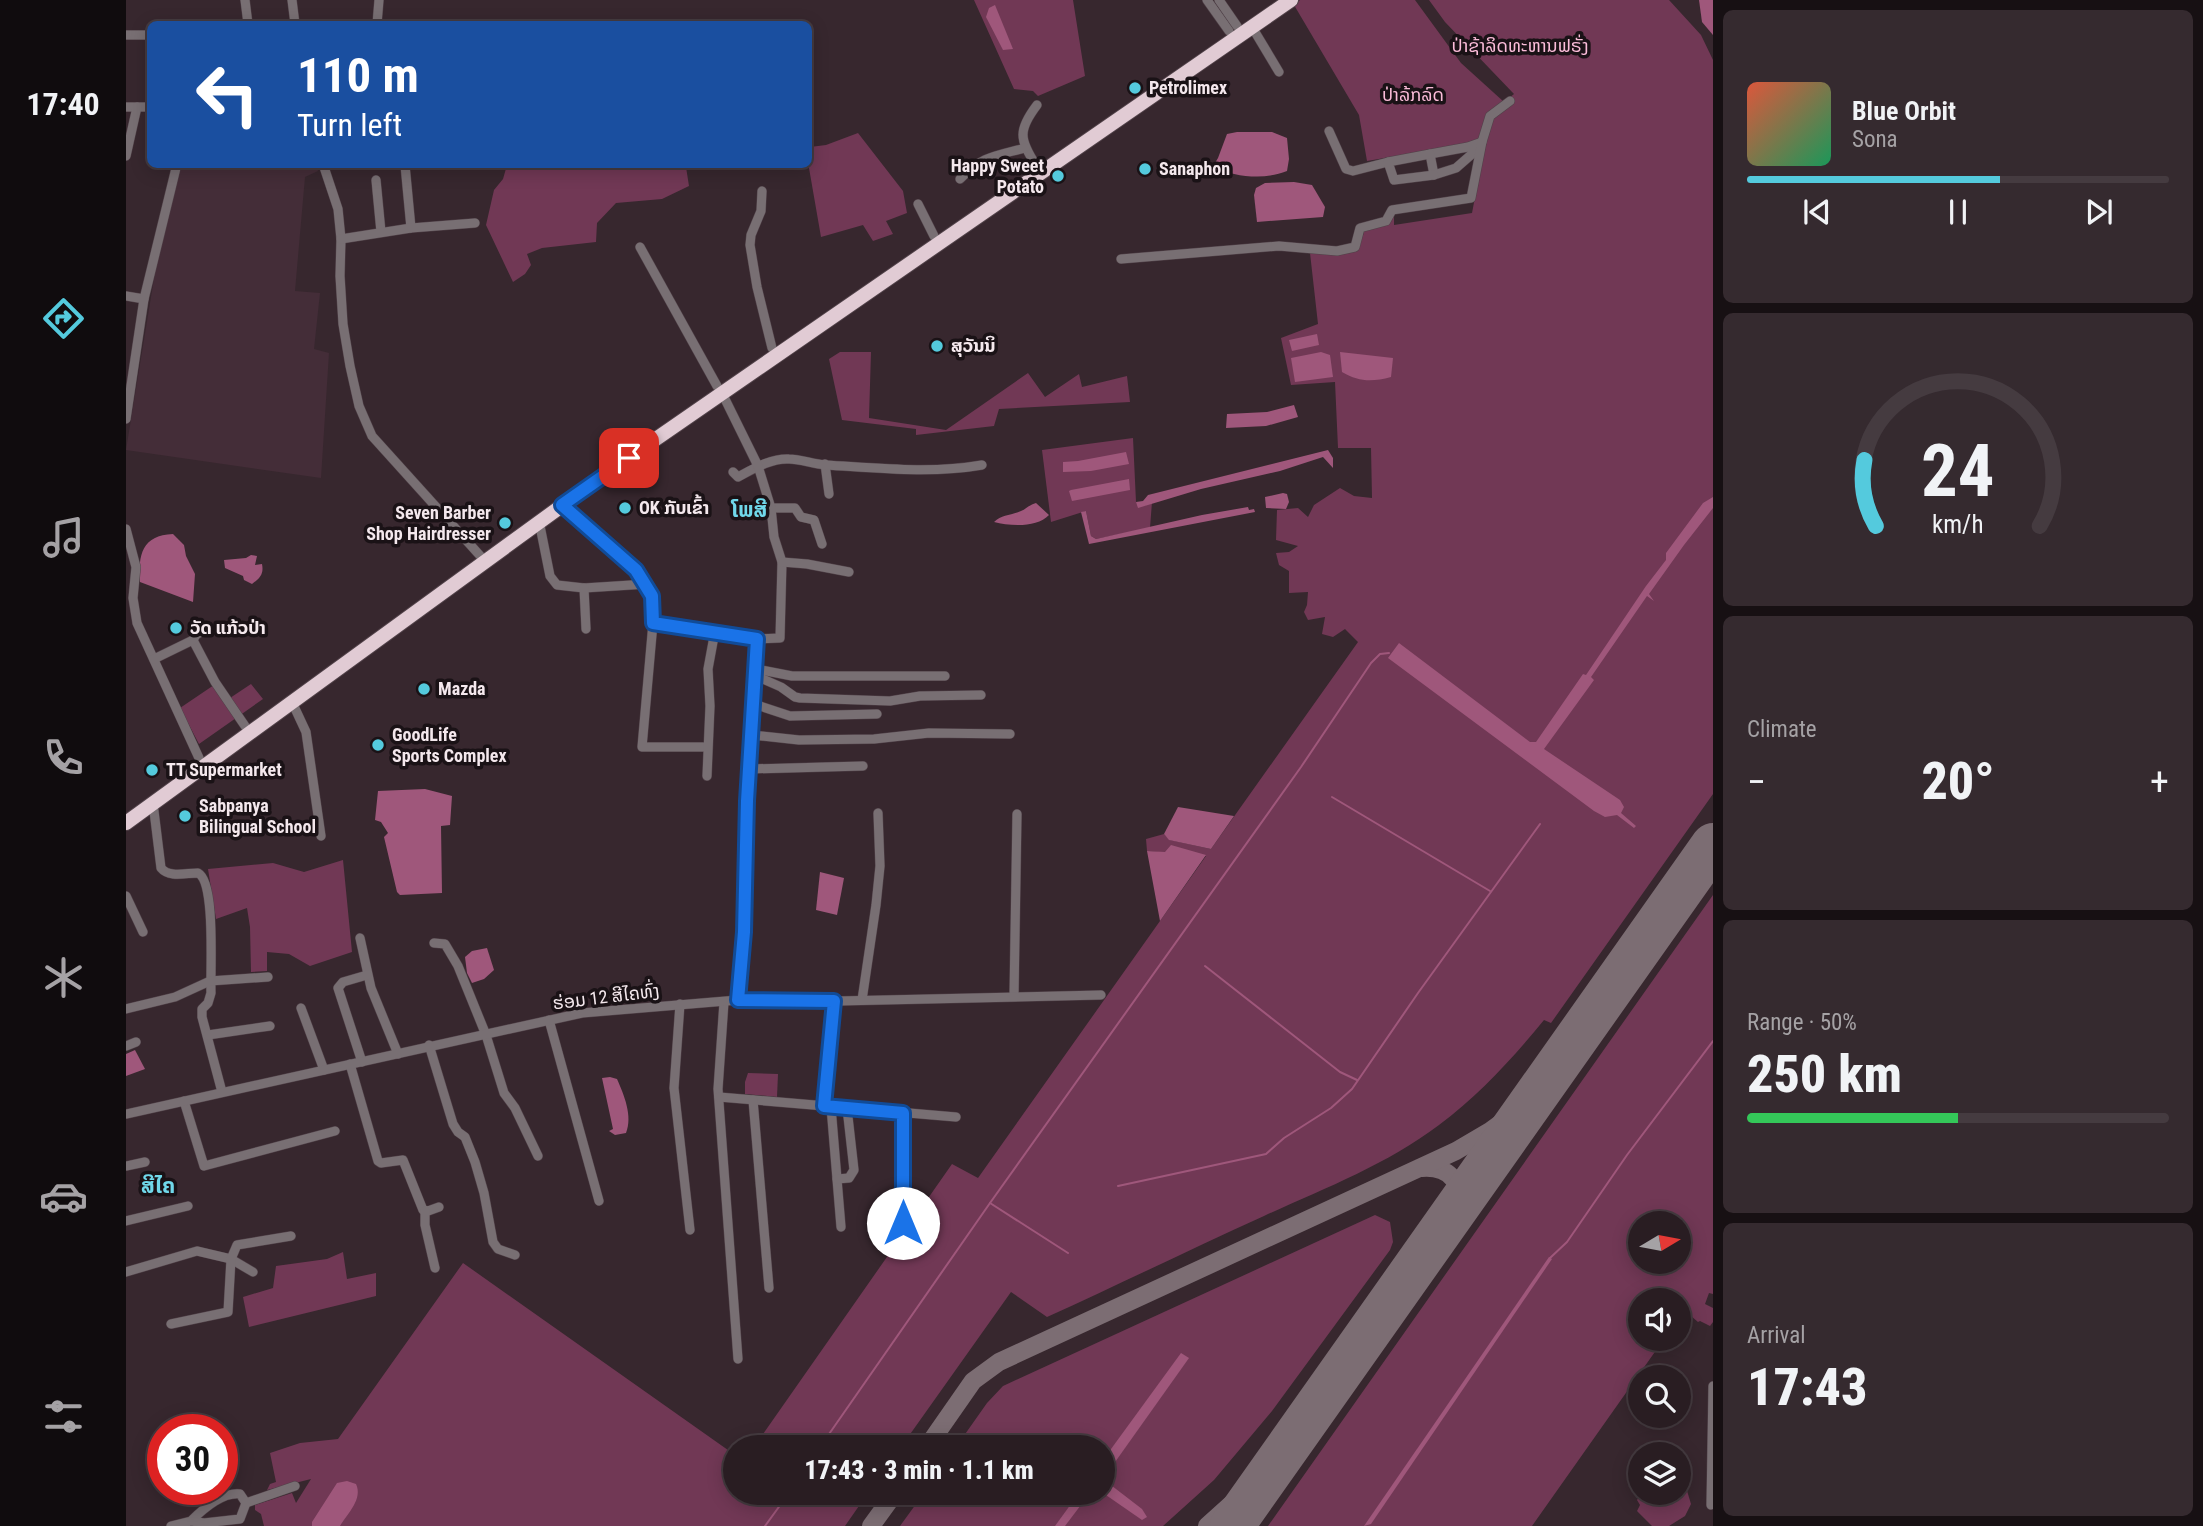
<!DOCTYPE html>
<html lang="en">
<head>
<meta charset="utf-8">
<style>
  body { margin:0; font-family:"Roboto Condensed","Noto Sans Lao",sans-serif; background:#352a2f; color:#f1f3f6; height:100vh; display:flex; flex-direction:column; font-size:26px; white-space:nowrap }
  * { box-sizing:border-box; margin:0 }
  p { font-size:23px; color:#a5a2a5 }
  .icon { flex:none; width:38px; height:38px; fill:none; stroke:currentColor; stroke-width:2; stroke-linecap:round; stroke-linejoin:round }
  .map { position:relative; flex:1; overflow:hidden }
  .details { display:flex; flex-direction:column; gap:10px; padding:10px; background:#171013; width:490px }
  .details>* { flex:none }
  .hud { position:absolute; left:21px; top:21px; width:665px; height:147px; border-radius:10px; box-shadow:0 4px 18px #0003,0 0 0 2px #453b40; background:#1a4fa0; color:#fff; overflow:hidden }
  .needle { width:46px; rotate:80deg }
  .tools { position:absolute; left:1502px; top:1211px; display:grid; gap:14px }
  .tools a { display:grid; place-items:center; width:63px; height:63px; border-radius:50%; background:#291d22; box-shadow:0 4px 18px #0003,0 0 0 2px #453b40; font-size:35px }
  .speed { position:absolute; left:21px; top:1414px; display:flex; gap:14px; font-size:35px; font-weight:700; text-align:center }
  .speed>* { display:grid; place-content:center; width:91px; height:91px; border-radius:50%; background:#291d22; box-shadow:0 4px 18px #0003,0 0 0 2px #453b40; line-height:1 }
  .speed .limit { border:10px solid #d22; background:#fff; color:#111 }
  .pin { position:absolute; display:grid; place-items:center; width:60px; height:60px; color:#fff; margin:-30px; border-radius:14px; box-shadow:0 4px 10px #0006 }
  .me { position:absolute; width:77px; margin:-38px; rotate:0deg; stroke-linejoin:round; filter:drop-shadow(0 0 5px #0008) }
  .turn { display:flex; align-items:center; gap:24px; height:147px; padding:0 35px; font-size:32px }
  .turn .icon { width:91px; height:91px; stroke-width:2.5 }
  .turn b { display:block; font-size:49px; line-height:60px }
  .big { font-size:52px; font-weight:800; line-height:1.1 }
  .details .tile { flex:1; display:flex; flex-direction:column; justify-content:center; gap:10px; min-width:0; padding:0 24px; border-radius:10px; background:#352a2f }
  .details .dial { align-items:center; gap:0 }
  .dial svg { height:182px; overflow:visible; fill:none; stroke:#453b40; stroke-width:7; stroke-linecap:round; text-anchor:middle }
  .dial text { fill:#f1f3f6; stroke:none }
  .song { display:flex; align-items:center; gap:21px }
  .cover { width:84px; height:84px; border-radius:10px; background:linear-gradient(135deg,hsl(10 70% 55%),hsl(150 70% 35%)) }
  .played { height:7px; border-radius:4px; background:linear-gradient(90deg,#54cadd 60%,#453b40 60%) }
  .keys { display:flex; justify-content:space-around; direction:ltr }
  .heat { display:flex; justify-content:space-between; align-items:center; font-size:38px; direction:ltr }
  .charge { height:10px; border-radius:5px; background:linear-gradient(90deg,#34c759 50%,#453b40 0) }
  .trip { position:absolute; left:597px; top:1435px; width:392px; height:70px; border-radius:35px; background:#291d22; box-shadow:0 4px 18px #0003,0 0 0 2px #453b40; font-weight:800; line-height:70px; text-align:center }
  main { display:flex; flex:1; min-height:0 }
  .tab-bar { display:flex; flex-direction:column; width:126px; justify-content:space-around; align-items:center; background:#100c0e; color:#a5a2a5 }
  .tab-bar .icon { width:49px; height:49px }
  .tab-bar .on { color:#54cadd }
  .tab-bar b { font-size:32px; color:#f1f3f6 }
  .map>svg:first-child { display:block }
  .built { fill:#442d38 }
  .green { fill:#713855; fill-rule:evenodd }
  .water { fill:#9f577b }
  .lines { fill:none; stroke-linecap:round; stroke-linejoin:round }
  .stream { stroke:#9f577b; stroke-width:2 }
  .taxiway { stroke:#7c6d73; stroke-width:18 }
  .runway { stroke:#7c6d73; stroke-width:44 }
  .minor-casing { stroke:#514249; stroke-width:10 }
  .highway-casing { stroke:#514249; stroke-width:16 }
  .minor { stroke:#786f73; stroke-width:9 }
  .highway { stroke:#e1cbd4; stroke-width:14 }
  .route-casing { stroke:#114b97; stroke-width:18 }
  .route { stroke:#1a73e8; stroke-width:12 }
  .poi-dot { fill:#54cadd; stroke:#1a1216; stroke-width:2.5 }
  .labels { text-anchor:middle; stroke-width:7; stroke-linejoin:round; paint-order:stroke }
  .park-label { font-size:18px; fill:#fbbcd9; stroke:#1a1216 }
  .poi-label { font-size:18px; font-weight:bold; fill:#f4e8ed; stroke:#1a1216; text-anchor:start }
  .street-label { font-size:18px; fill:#f4e8ed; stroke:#1a1216 }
  .quarter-label { font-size:21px; font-weight:bold; fill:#70d8ea; stroke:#1a1216 }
</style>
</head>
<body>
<main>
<nav class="tab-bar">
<b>17:40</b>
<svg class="icon on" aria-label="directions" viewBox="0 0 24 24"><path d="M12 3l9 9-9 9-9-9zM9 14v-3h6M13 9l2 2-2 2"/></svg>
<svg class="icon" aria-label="music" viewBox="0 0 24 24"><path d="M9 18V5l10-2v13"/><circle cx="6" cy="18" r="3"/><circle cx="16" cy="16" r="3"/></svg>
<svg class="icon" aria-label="phone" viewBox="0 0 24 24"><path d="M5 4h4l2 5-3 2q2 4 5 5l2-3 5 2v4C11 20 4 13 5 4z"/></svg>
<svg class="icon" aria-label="climate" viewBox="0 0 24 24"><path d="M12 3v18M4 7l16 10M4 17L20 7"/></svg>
<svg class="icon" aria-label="car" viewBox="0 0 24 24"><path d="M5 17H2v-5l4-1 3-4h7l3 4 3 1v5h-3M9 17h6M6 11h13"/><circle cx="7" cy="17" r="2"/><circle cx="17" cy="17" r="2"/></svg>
<svg class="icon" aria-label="filters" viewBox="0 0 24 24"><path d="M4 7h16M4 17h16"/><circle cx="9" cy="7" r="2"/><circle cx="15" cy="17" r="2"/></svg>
</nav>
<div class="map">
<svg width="1587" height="1526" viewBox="0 0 1587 1526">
  <rect width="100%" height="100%" fill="#37272e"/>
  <!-- built -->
  <polygon class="built" points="56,165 190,165 192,171 179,177 169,291 194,293 188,349 203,353 195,478 0,450 34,242"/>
  <!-- green -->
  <g class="green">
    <polygon points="848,0 947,0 959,76 912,96 907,91 888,89"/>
    <path d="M1174 0H1289L1335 63 1378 102 1388 94 1319 22 1303 0H1543L1575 35 1587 60V794L1425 1023 1418 1020C1386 1059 1353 1095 1313 1125 1260 1165 1197 1189 1138 1216 1065 1249 994 1284 921 1317L885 1292 775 1447H628L826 1164 852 1178 1080 856 1021 851 1020 839 1038 834 1044 840 1085 849 1232 642 1219 629 1207 637 1196 634 1199 617 1182 620 1178 612 1181 605 1182 592 1163 593V571L1153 565 1150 553 1163 552 1172 546 1150 540 1151 510 1172 508 1182 517 1188 505 1214 488 1228 496 1246 498 1245 448H1212L1209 382 1165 385 1155 338 1192 324 1184 253 1213 255 1232 250 1239 229 1268 213V225L1346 213 1359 145 1353 142 1241 161 1233 115 1168 5Z"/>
    <polygon points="732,133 777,191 781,213 760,221 767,234 747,241 737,225 695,237 683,168 684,147 700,145"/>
    <polygon points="381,165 381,164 564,165 560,167 563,186 536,199 490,203 471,223 470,242 416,248 401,254 405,265 399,274 387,282 360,225 368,190 377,179"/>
    <polygon points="714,352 745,352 743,418 820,430 902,373 919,397 953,374 956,387 1001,376 1004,402 873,409 868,426 790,435 790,429 716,420 703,359"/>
    <polygon points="1007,438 1010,502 1018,506 1026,502 1024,528 970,539 965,536 960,511 925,522 916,450"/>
    <polygon points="125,684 137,699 73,744 54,708 88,685 98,702"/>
    <polygon points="217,860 226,952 184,966 163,954 141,952 141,971 125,972 124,927 121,908 90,919 82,869 147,863 178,872"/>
    <path d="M1587 895V1294L1583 1293 1579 1304 1587 1308V1322L1584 1326 1574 1321 1572 1322 1558 1310 1552 1318V1300H1514V1339H1538L1406 1526H1142ZM1514 1223H1552V1262H1514Z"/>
    <polygon points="622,1073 652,1074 651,1097 619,1094 619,1082"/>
    <polygon points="1249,1215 1264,1222 1267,1242 1264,1250 1146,1411 1088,1480 1037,1526 774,1526 798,1493 976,1493 976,1447 830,1447 861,1403 877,1386"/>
    <polygon points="217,1252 221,1279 250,1273 250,1296 123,1327 117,1297 147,1288 150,1266 201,1259"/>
    <polygon points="337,1263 609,1455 609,1493 742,1493 719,1526 138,1526 135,1514 129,1510 129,1505 166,1493 170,1503 185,1479 141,1490 144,1484 150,1482 144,1453 174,1443 212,1439"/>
    <polygon points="1552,1480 1559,1484 1565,1504 1559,1516 1543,1526 1526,1526 1511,1511 1514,1505 1511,1500 1513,1497 1524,1503 1530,1493 1552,1493"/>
  </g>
  <!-- water -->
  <g class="water">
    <polygon points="1573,0 1587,0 1587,35 1576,22"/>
    <polygon points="869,5 887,49 877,50 860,17 863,8"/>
    <path d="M1111 132H1146L1161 138 1163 159 1161 171C1136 181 1110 176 1086 168L1092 158 1101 134Z"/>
    <polygon points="1168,182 1186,185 1199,207 1197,217 1131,222 1128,195 1130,188 1139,183"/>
    <polygon points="1191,334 1193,345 1166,351 1163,340"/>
    <polygon points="1195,352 1204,355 1207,377 1169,382 1165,358"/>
    <path d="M1214 352 1267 358 1265 377C1246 382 1233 382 1216 372Z"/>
    <polygon points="1168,405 1172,417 1140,426 1100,428 1101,414 1141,412"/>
    <polygon points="1202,450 1207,458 1207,468 1197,457 1154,471 1075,489 1012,508 1010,502 1017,501 1022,495"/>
    <polygon points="1000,452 1003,464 965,471 937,472 937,462 952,461"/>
    <polygon points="1003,479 1004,490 946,501 943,491 945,490"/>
    <polygon points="1157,493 1161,494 1163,502 1160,509 1140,508 1139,497"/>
    <polygon points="1587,497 1587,508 1558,545 1523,594 1528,601 1521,596 1465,677 1468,680 1418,749 1494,800 1498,807 1495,813 1510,826 1508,828 1491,815 1479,817 1468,811 1262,658 1273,643 1404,742 1410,742 1457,674 1460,675 1520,586 1540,560 1540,553 1577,503"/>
    <path d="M910 503 923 515C911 528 884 526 868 522 876 514 884 516 895 511 900 509 903 505 910 503Z"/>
    <polygon points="1122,507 1123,510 1128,509 1129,512 963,544 955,512 960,511 965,536 970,539 1076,515"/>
    <path d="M47 534 58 545 60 556 69 574 67 602 14 582C12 555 16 535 47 534Z"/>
    <path d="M125 555 131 556 129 565 136 564C138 574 134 578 126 584L118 580 117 576 99 568 98 560 120 558Z"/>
    <polygon points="299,789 326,796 324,825 315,826 316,893 274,895 271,892 258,837 262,833 255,822 249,820 252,791"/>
    <polygon points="1052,807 1108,816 1085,849 1043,840 1038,834"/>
    <polygon points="1045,845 1080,855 1034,921 1021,851 1039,852"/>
    <polygon points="694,872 718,878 711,915 690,910"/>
    <polygon points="361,948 368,970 358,979 346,983 341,973 339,957 346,951"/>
    <polygon points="9,1050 19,1069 0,1076 0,1054"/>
    <path d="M484 1077 491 1079C498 1095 507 1116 500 1133L489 1135 483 1131 487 1129 476 1078Z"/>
    <polygon points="1423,1257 1426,1259 1245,1524 1238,1526"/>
    <polygon points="1055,1353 1063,1358 977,1479 977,1460"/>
    <polygon points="977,1479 1016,1509 1021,1517 1016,1520 977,1493"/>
    <path d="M221 1481 230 1484C237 1499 222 1513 214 1526H186V1522L211 1483Z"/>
    <polygon points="953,1493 964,1493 939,1526 929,1526"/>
  </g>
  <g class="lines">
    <!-- stream -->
    <g class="stream">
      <polyline points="1206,797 1364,891"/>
      <polyline points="1079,966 1214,1072 1231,1080"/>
      <polyline points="992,1186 1140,1154 1158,1138 1205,1108 1226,1089 1292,993 1414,824"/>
      <polyline points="864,1203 942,1253"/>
      <polyline points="1424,1258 1441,1242 1501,1155 1587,1041"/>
      <polyline points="694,1447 864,1203 1175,767 1245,663 1254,654 1263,653"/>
      <polyline points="639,1526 663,1493"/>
    </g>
    <!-- taxiway -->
    <g class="taxiway">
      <path d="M1296 1168C1325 1166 1340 1185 1328 1212"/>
      <polyline points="801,1447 847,1381 873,1362 1330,1151 1364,1131 1408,1099"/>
      <polyline points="745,1526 769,1493"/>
      <polyline points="1081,1526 1121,1490 1164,1444"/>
    </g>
    <!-- runway -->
    <polyline class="runway" points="1106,1526 1587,845"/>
    <defs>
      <g id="minor">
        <polyline points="119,0 122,24"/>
        <polyline points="166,0 169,24"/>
        <polyline points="1081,0 1103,31"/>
        <polyline points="1093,0 1111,26"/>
        <polyline points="251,24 253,0"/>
        <polyline points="1126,27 1153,72"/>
        <polyline points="0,35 24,35"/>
        <polyline points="0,107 24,107"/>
        <polyline points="1203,131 1220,169 1227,171 1262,162"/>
        <polyline points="1354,147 1330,168 1308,175 1304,154 1342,147 1356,142"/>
        <polyline points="1304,154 1262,162 1268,180 1308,175"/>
        <polyline points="0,156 11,107"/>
        <polyline points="197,164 212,209 215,239 214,276 217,324 224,366 233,406 246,436 358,560"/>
        <polyline points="279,165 285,228"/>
        <path d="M910 165C893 139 892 130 911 105"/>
        <path d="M834 179C856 156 869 156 899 148"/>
        <polyline points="250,180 255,232"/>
        <polyline points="636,191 635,211 625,235 624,245 631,287 646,348"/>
        <polyline points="792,204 808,236"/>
        <polyline points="215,239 285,228 349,223"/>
        <polyline points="514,247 591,386"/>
        <polyline points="995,259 1153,246 1211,251 1229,247 1234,228 1260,221 1266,210 1345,198 1356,142 1364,116 1384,101"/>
        <polyline points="0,296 18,299"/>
        <polyline points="0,419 18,299 51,164"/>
        <polyline points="699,464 703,494"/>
        <path d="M607 472 612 477C627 469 645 458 663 459 674 459 687 464 700 465 751 468 805 474 856 465"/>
        <polyline points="436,505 510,570 521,584"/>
        <polyline points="645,508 669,508 675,517 688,520 696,544"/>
        <polyline points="413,521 424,576 431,585 458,588 521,584 526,596 527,623 631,639 654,638 656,562 648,537 645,508 632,466 596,393"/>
        <polyline points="0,529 10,567 7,598 11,623 73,758"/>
        <polyline points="656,562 681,564 723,572"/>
        <polyline points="458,588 460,629"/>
        <polyline points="527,623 516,747 581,747"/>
        <polyline points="79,629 70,635 67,640 69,644 89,682 119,726"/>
        <polyline points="28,659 67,640"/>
        <polyline points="630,669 666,676 819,676"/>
        <polyline points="630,676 655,687 669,697 674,698 764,701 794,696 855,695"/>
        <polyline points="166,702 180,732 195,836"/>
        <polyline points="628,704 664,716 751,714"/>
        <polyline points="626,735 673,740 748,739 803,733 884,734"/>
        <polyline points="623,769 737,766"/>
        <polyline points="581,776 584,706 582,669 589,631"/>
        <path d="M27 803 35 868C43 878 60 873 72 873 90 882 84 971 85 993L82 1003 76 1009V1017L96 1092"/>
        <polyline points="0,896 17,932"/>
        <polyline points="234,938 245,988 272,1054"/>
        <polyline points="308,943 319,944 332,966 360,1035 378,1093 389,1108 412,1156"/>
        <polyline points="888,996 891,814"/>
        <polyline points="612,1000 618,932 621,801 631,639"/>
        <polyline points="736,1000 750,905 754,866 752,813"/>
        <polyline points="598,1002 592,1089 612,1359"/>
        <polyline points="554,1004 548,1088 564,1230"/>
        <polyline points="175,1008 198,1070"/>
        <polyline points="0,1009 49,997 84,981 142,977"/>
        <polyline points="423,1020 473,1201"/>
        <polyline points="82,1035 144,1026"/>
        <polyline points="303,1045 327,1124 332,1132 339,1137 349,1162 358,1193 367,1242 372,1249 389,1255"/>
        <polyline points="0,1046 10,1042"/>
        <polyline points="236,1062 212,988 217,982 241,975"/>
        <polyline points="224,1064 252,1161 255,1163 277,1160 297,1210 302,1211 313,1207"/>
        <polyline points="593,1097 830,1117"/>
        <polyline points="627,1100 643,1288"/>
        <polyline points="58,1101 78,1166 209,1131"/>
        <polyline points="698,1106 708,1001"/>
        <polyline points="705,1107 715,1227"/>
        <polyline points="0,1114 456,1013 612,1000 668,1002 975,995"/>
        <polyline points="0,1166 19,1162"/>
        <polyline points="711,1179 723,1178 728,1170 721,1108"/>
        <polyline points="299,1211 299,1225 309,1268"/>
        <polyline points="0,1221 62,1206"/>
        <polyline points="777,1223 777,1113"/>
        <polyline points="0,1272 71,1251 105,1259 127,1272"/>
        <polyline points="45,1324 102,1312 105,1259 111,1245 165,1236"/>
        <polyline points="120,1503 169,1486"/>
        <polyline points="1585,1505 1587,1386"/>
        <path d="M45 1526 65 1521 78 1523 114 1519 120 1503 114 1494C97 1492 77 1509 65 1521"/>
      </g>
      <polyline id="highway" points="0,823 485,470 1165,0"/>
    </defs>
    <!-- minor casing -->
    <use href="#minor" class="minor-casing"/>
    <!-- highway casing -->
    <use href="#highway" class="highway-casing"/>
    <!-- minor -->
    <use href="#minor" class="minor"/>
    <!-- highway -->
    <use href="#highway" class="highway"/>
  </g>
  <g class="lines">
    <defs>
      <polyline id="route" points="503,458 436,505 510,570 526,596 527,623 631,639 621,801 618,932 612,1000 708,1001 698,1106 777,1113 777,1223"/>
    </defs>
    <!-- route casing -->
    <use href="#route" class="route-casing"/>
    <!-- route -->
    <use href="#route" class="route"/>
  </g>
  <!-- markers -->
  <g class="poi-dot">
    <circle cx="1009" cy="88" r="7"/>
    <circle cx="1019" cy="169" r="7"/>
    <circle cx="932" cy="176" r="7"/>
    <circle cx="811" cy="346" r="7"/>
    <circle cx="499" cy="508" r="7"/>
    <circle cx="379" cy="523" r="7"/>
    <circle cx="50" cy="628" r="7"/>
    <circle cx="298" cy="689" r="7"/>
    <circle cx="252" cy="745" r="7"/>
    <circle cx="26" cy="770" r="7"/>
    <circle cx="59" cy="816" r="7"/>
  </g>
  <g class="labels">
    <!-- park labels -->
    <g class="park-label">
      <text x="1394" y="52">ປ່າຊ້າລິດທະຫານຟຣັ່ງ</text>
      <text x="1287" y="101">ປ່າລ້ກລົດ</text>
    </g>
    <!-- poi labels -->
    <g class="poi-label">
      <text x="1023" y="94">Petrolimex</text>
      <text x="918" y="172" text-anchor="end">Happy Sweet<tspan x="918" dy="21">Potato</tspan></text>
      <text x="1033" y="175">Sanaphon</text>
      <text x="825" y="352">ສຸວັນນິ</text>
      <text x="513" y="514">OK ກັບເຂົ້າ</text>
      <text x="365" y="519" text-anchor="end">Seven Barber<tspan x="365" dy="21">Shop Hairdresser</tspan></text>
      <text x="64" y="634">ວັດ ແກ້ວປ່າ</text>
      <text x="312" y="695">Mazda</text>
      <text x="266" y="741">GoodLife<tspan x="266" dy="21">Sports Complex</tspan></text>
      <text x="40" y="776">TT Supermarket</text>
      <text x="73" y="812">Sabpanya<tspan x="73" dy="21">Bilingual School</tspan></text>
    </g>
    <!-- street labels -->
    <g class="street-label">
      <text transform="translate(480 997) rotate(-7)" y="6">ຮ່ອມ 12 ສີໄຄທົ່ງ</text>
    </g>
    <!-- quarter labels -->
    <g class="quarter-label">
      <text x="623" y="517">ໂພສີ</text>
      <text x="32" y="1193">ສີໄຄ</text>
    </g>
  </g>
</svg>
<div class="tools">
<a><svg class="needle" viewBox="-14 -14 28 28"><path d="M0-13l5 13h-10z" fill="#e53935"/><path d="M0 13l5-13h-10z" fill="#a5a2a5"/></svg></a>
<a><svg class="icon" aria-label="sound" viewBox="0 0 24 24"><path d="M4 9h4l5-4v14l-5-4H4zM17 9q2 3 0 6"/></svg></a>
<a><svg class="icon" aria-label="search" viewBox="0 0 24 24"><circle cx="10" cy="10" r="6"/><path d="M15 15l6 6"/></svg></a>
<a><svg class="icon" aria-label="layers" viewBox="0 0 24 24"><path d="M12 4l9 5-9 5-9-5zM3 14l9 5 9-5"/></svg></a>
</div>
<div class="speed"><div class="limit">30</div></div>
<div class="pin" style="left:503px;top:458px;background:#d93025"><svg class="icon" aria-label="arrive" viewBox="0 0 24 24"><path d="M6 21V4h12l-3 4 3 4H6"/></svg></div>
<svg class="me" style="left:777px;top:1223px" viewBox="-20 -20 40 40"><circle r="19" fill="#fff"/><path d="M0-13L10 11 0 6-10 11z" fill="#1a73e8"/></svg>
<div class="trip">17:43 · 3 min · 1.1 km</div>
<div class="hud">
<div class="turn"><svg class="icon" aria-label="left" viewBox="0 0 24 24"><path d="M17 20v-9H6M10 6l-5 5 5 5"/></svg><div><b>110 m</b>Turn left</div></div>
</div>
</div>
<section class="details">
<div class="tile">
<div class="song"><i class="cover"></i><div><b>Blue Orbit</b><p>Sona</p></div></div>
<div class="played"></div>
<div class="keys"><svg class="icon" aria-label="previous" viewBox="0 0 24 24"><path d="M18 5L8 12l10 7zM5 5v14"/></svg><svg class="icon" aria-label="pause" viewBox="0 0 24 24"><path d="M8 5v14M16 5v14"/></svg><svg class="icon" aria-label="next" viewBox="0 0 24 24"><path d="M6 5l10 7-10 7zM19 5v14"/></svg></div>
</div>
<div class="tile dial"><svg viewBox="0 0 100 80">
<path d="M14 69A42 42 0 1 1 86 69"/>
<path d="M14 69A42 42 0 0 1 9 40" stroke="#54cadd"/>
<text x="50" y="56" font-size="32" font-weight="700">24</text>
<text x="50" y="72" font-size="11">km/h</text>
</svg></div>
<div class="tile"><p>Climate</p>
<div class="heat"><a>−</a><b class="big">20°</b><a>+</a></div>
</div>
<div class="tile"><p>Range · 50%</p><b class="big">250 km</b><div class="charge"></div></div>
<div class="tile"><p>Arrival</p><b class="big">17:43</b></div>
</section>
</main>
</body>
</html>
